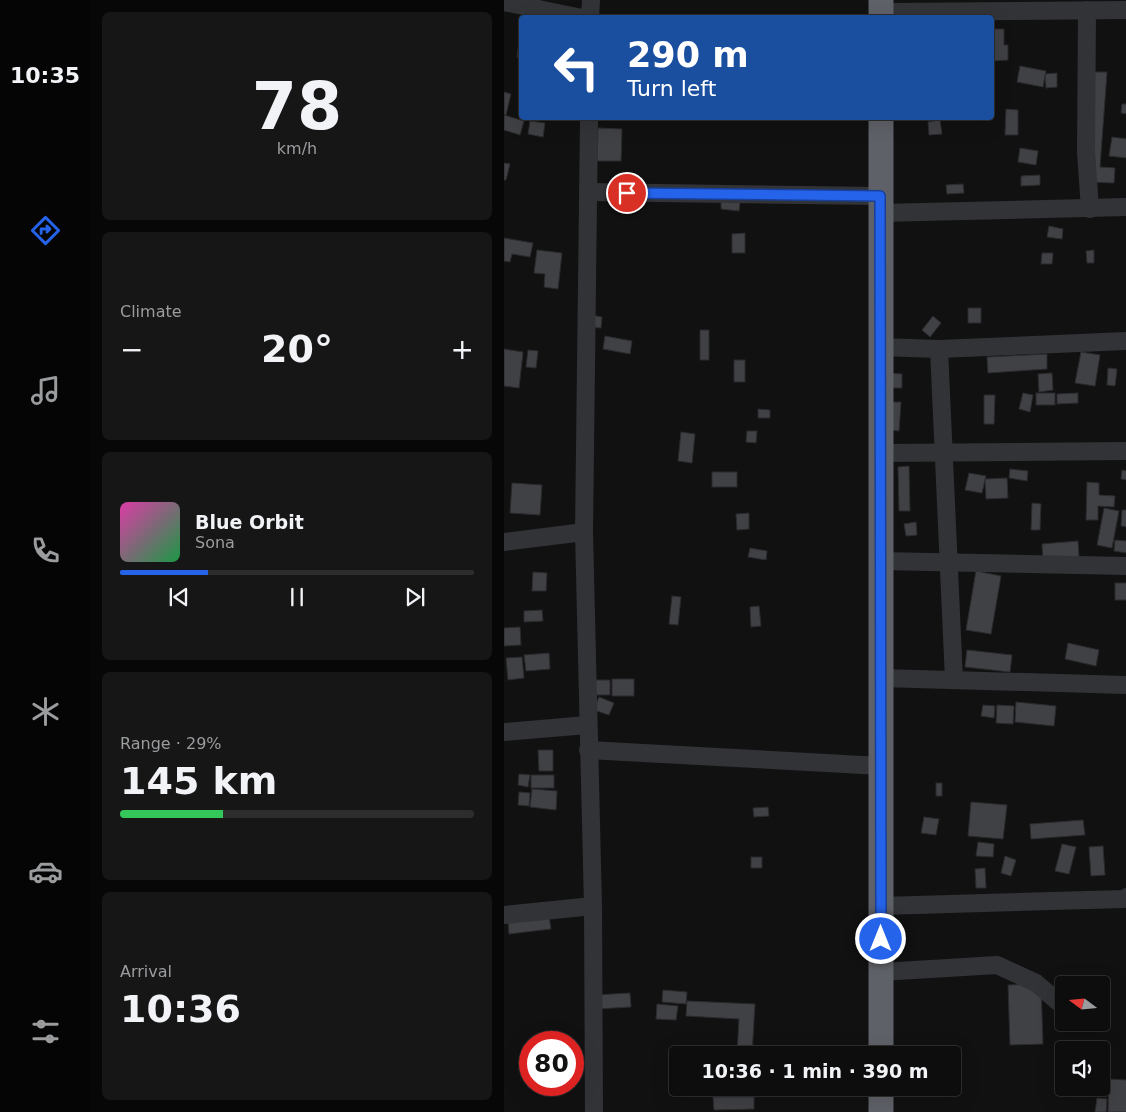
<!DOCTYPE html>
<html lang="en">
<head>
<meta charset="utf-8">
<style>
  body { margin:0; font-family:"DejaVu Sans",sans-serif; background:#161617; color:#f1f3f6; height:100vh; display:flex; flex-direction:column; font-size:19px; white-space:nowrap }
  * { box-sizing:border-box; margin:0 }
  p { font-size:16px; color:#9a9c9e }
  .icon { flex:none; width:28px; height:28px; fill:none; stroke:currentColor; stroke-width:2; stroke-linecap:round; stroke-linejoin:round }
  .map { position:relative; flex:1; overflow:hidden }
  .side { display:flex; flex-direction:column; gap:12px; padding:12px; background:#070708; width:414px }
  .side>* { flex:none }
  .top-card { position:absolute; left:15px; top:15px; width:475px; height:105px; border-radius:5px; box-shadow:0 5px 20px #0002,0 0 0 1px #2d2d2e; background:#1a4fa0; color:#fff; overflow:hidden }
  .needle { width:32px; rotate:286deg }
  .controls { position:absolute; left:551px; top:976px; display:grid; gap:10px }
  .controls a { display:grid; place-items:center; width:55px; height:55px; border-radius:5px; background:#0d0d0e; box-shadow:0 5px 20px #0002,0 0 0 1px #2d2d2e; font-size:25px }
  .speed { position:absolute; left:15px; top:1031px; display:flex; gap:10px; font-size:25px; font-weight:700; text-align:center }
  .speed>* { display:grid; place-content:center; width:65px; height:65px; border-radius:50%; background:#0d0d0e; box-shadow:0 5px 20px #0002,0 0 0 1px #2d2d2e; line-height:1 }
  .speed .limit { border:8px solid #d22; background:#fff; color:#111 }
  .pin { position:absolute; display:grid; place-items:center; width:42px; height:42px; color:#fff; margin:-21px; border:2px solid #fff; border-radius:50%; box-shadow:0 1px 5px #0007 }
  .me { position:absolute; width:55px; margin:-28px; rotate:0deg; stroke-linejoin:round; filter:drop-shadow(0 0 4px #0008) }
  .turn { display:flex; align-items:center; gap:18px; height:105px; padding:0 25px; font-size:22px }
  .turn .icon { width:65px; height:65px; stroke-width:2.5 }
  .turn b { display:block; font-size:35px; line-height:42px }
  .big { font-size:38px; font-weight:800; line-height:1.1 }
  .side .card { flex:1; display:flex; flex-direction:column; justify-content:center; gap:8px; min-width:0; padding:0 18px; border-radius:8px; background:#161617 }
  .side .dial { align-items:center; gap:0 }
  .dial b { font-size:65px; line-height:1 }
  .song { display:flex; align-items:center; gap:15px }
  .cover { width:60px; height:60px; border-radius:8px; background:linear-gradient(135deg,hsl(320 70% 55%),hsl(140 70% 35%)) }
  .played { height:5px; border-radius:2px; background:linear-gradient(90deg,#2563eb 25%,#2d2d2e 25%) }
  .keys { display:flex; justify-content:space-around; direction:ltr }
  .heat { display:flex; justify-content:space-between; align-items:center; font-size:28px; direction:ltr }
  .charge { height:8px; border-radius:4px; background:linear-gradient(90deg,#34c759 29%,#2d2d2e 0) }
  .trip { position:absolute; left:165px; top:1046px; width:292px; height:50px; border-radius:5px; background:#0d0d0e; box-shadow:0 5px 20px #0002,0 0 0 1px #2d2d2e; font-weight:800; line-height:50px; text-align:center }
  main { display:flex; flex:1; min-height:0 }
  .menu { display:flex; flex-direction:column; width:90px; justify-content:space-around; align-items:center; background:#050506; color:#9a9c9e }
  .menu .icon { width:35px; height:35px }
  .menu .selected { color:#2563eb }
  .menu b { font-size:22px; color:#f1f3f6 }
  .map>svg:first-child { display:block }
  .building { fill:#404145; stroke:#2b2b2e }
  .lines { fill:none; stroke-linecap:round; stroke-linejoin:round }
  .minor { stroke:#323337; stroke-width:18 }
  .highway { stroke:#5f6168; stroke-width:25 }
  .route-casing { stroke:#184099; stroke-width:12 }
  .route { stroke:#2563eb; stroke-width:9 }
</style>
</head>
<body>
<main>
<nav class="menu">
<b>10:35</b>
<svg class="icon selected" aria-label="directions" viewBox="0 0 24 24"><path d="M12 3l9 9-9 9-9-9zM9 14v-3h6M13 9l2 2-2 2"/></svg>
<svg class="icon" aria-label="music" viewBox="0 0 24 24"><path d="M9 18V5l10-2v13"/><circle cx="6" cy="18" r="3"/><circle cx="16" cy="16" r="3"/></svg>
<svg class="icon" aria-label="phone" viewBox="0 0 24 24"><path d="M5 4h4l2 5-3 2q2 4 5 5l2-3 5 2v4C11 20 4 13 5 4z"/></svg>
<svg class="icon" aria-label="climate" viewBox="0 0 24 24"><path d="M12 3v18M4 7l16 10M4 17L20 7"/></svg>
<svg class="icon" aria-label="car" viewBox="0 0 24 24"><path d="M5 17H2v-5l4-1 3-4h7l3 4 3 1v5h-3M9 17h6M6 11h13"/><circle cx="7" cy="17" r="2"/><circle cx="17" cy="17" r="2"/></svg>
<svg class="icon" aria-label="filters" viewBox="0 0 24 24"><path d="M4 7h16M4 17h16"/><circle cx="9" cy="7" r="2"/><circle cx="15" cy="17" r="2"/></svg>
</nav>
<section class="side">
<div class="card dial"><b>78</b><p>km/h</p></div>
<div class="card"><p>Climate</p>
<div class="heat"><a>−</a><b class="big">20°</b><a>+</a></div>
</div>
<div class="card">
<div class="song"><i class="cover"></i><div><b>Blue Orbit</b><p>Sona</p></div></div>
<div class="played"></div>
<div class="keys"><svg class="icon" aria-label="previous" viewBox="0 0 24 24"><path d="M18 5L8 12l10 7zM5 5v14"/></svg><svg class="icon" aria-label="pause" viewBox="0 0 24 24"><path d="M8 5v14M16 5v14"/></svg><svg class="icon" aria-label="next" viewBox="0 0 24 24"><path d="M6 5l10 7-10 7zM19 5v14"/></svg></div>
</div>
<div class="card"><p>Range · 29%</p><b class="big">145 km</b><div class="charge"></div></div>
<div class="card"><p>Arrival</p><b class="big">10:36</b></div>
</section>
<div class="map">
<svg width="623" height="1112" viewBox="0 0 623 1112">
  <rect width="100%" height="100%" fill="#111112"/>
  <!-- building -->
  <g class="building">
    <polygon points="488,29 500,29 500,45 504,45 504,60 488,61"/>
    <polygon points="16,34 18,35 18,58 13,57"/>
    <polygon points="516,66 542,71 539,87 513,82"/>
    <polygon points="590,72 603,72 596,167 611,168 610,183 584,182"/>
    <polygon points="553,73 553,87 542,88 541,74"/>
    <polygon points="0,92 7,94 2,115 0,114"/>
    <polygon points="618,104 623,104 623,114 617,113"/>
    <polygon points="502,109 514,110 514,135 501,135"/>
    <polygon points="0,115 20,121 16,135 0,130"/>
    <polygon points="436,120 438,134 425,135 424,122"/>
    <polygon points="26,121 41,123 39,137 24,134"/>
    <polygon points="94,128 118,129 117,161 93,161"/>
    <polygon points="608,137 623,139 623,158 605,156"/>
    <polygon points="516,148 534,151 532,165 514,162"/>
    <polygon points="0,163 6,164 2,180 0,180"/>
    <polygon points="536,175 536,185 517,186 517,176"/>
    <polygon points="459,184 460,193 443,194 442,185"/>
    <polygon points="217,200 236,202 235,211 217,209"/>
    <polygon points="545,226 559,229 558,239 543,237"/>
    <polygon points="241,233 241,253 228,253 228,234"/>
    <polygon points="0,238 29,243 26,257 8,254 6,262 0,261"/>
    <polygon points="33,250 58,253 54,289 40,287 41,274 30,273"/>
    <polygon points="590,250 590,263 583,263 582,251"/>
    <polygon points="538,253 549,253 548,264 537,264"/>
    <rect x="464" y="308" width="13" height="15"/>
    <polygon points="87,315 98,317 97,328 86,327"/>
    <polygon points="429,316 437,323 426,337 418,330"/>
    <rect x="196" y="330" width="9" height="30"/>
    <polygon points="101,336 128,341 126,354 99,349"/>
    <polygon points="0,349 19,352 15,388 0,386"/>
    <polygon points="24,350 34,351 32,368 22,367"/>
    <polygon points="577,352 596,355 591,386 571,383"/>
    <polygon points="543,354 543,369 484,373 483,357"/>
    <rect x="230" y="360" width="11" height="22"/>
    <polygon points="604,368 613,369 611,386 603,385"/>
    <polygon points="385,373 398,374 398,388 385,388"/>
    <polygon points="548,373 549,390 535,392 534,374"/>
    <polygon points="519,393 529,395 526,412 515,409"/>
    <rect x="532" y="393" width="19" height="12"/>
    <polygon points="574,393 574,403 553,404 553,394"/>
    <polygon points="480,395 491,395 490,424 480,424"/>
    <polygon points="386,402 397,402 395,431 385,430"/>
    <polygon points="254,409 266,410 266,418 254,418"/>
    <polygon points="243,431 253,431 252,443 242,442"/>
    <polygon points="177,432 191,434 188,463 174,461"/>
    <polygon points="405,466 406,511 395,511 394,467"/>
    <polygon points="506,469 524,471 523,481 505,478"/>
    <polygon points="618,470 623,471 623,480 617,479"/>
    <rect x="208" y="472" width="25" height="15"/>
    <polygon points="465,473 482,476 478,493 461,490"/>
    <polygon points="503,478 504,498 482,499 481,479"/>
    <polygon points="583,482 595,483 595,495 611,496 610,507 594,506 594,520 582,520"/>
    <polygon points="8,483 38,485 36,515 6,513"/>
    <polygon points="528,503 537,504 536,530 527,530"/>
    <polygon points="600,508 615,511 608,548 593,545"/>
    <polygon points="618,510 623,510 623,527 617,526"/>
    <polygon points="245,513 245,529 233,530 232,514"/>
    <polygon points="412,522 413,535 402,536 400,524"/>
    <polygon points="611,540 623,541 623,553 610,551"/>
    <polygon points="574,541 575,557 539,560 538,544"/>
    <polygon points="246,548 263,551 262,560 244,557"/>
    <polygon points="472,571 497,576 487,634 462,630"/>
    <polygon points="29,572 43,573 42,591 28,591"/>
    <rect x="611" y="583" width="12" height="17"/>
    <polygon points="168,596 177,597 174,625 165,624"/>
    <polygon points="255,606 257,626 247,627 246,607"/>
    <polygon points="38,610 39,621 20,622 20,611"/>
    <polygon points="16,627 17,645 0,646 0,628"/>
    <polygon points="564,643 595,650 592,666 561,659"/>
    <polygon points="463,650 508,655 506,672 461,667"/>
    <polygon points="45,653 46,669 22,671 20,655"/>
    <polygon points="18,657 20,678 4,680 2,658"/>
    <rect x="108" y="679" width="22" height="17"/>
    <polygon points="90,680 106,680 106,695 91,695"/>
    <polygon points="95,697 110,703 105,715 90,710"/>
    <polygon points="512,702 552,706 550,726 511,722"/>
    <polygon points="479,705 491,706 490,718 477,716"/>
    <polygon points="493,705 510,706 509,724 492,723"/>
    <polygon points="34,750 49,750 49,771 35,771"/>
    <polygon points="15,774 26,775 24,787 14,785"/>
    <rect x="27" y="775" width="23" height="13"/>
    <rect x="432" y="783" width="6" height="13"/>
    <polygon points="28,789 53,791 52,810 26,807"/>
    <polygon points="15,792 26,793 25,806 14,805"/>
    <polygon points="467,802 503,805 499,839 464,836"/>
    <polygon points="264,807 265,816 250,817 249,808"/>
    <polygon points="420,817 435,819 432,835 417,833"/>
    <polygon points="579,820 581,835 527,839 526,824"/>
    <polygon points="474,842 490,844 489,857 472,856"/>
    <polygon points="558,844 572,847 565,874 551,871"/>
    <polygon points="599,846 601,875 587,876 585,847"/>
    <polygon points="501,856 512,860 507,876 497,873"/>
    <rect x="247" y="857" width="11" height="11"/>
    <polygon points="481,868 482,888 472,888 471,869"/>
    <polygon points="45,916 47,929 5,934 4,920"/>
    <polygon points="537,984 539,1044 506,1045 504,985"/>
    <polygon points="159,990 183,992 182,1004 158,1002"/>
    <polygon points="126,993 127,1007 92,1009 91,995"/>
    <polygon points="183,1001 251,1004 248,1055 233,1055 235,1019 182,1016"/>
    <polygon points="153,1004 174,1006 172,1020 152,1019"/>
    <polygon points="594,1045 595,1050 577,1050 576,1047"/>
    <polygon points="605,1079 623,1080 623,1112 604,1112"/>
    <polygon points="209,1097 250,1097 250,1109 210,1110"/>
    <polygon points="593,1098 603,1099 602,1112 591,1112"/>
  </g>
  <g class="lines">
    <!-- minor -->
    <g class="minor">
      <polyline points="0,2 78,18"/>
      <polyline points="583,10 582,152 586,209"/>
      <polyline points="377,12 623,10"/>
      <polyline points="86,18 87,0"/>
      <polyline points="85,118 80,532 89,906 90,1112"/>
      <polyline points="84,192 376,196"/>
      <polyline points="376,213 623,207"/>
      <polyline points="376,347 435,349 623,341"/>
      <polyline points="435,349 450,680"/>
      <polyline points="376,453 623,451"/>
      <polyline points="0,542 80,532"/>
      <polyline points="376,561 623,566"/>
      <polyline points="377,678 623,685"/>
      <polyline points="0,732 83,725"/>
      <polyline points="84,750 377,766"/>
      <polyline points="377,906 620,899 623,897"/>
      <polyline points="0,915 89,906"/>
      <polyline points="377,972 493,965 532,983 560,1007"/>
    </g>
    <!-- highway -->
    <g class="highway">
      <polyline points="377,0 377,18"/>
      <polyline points="377,118 377,1055"/>
      <polyline points="377,1088 377,1112"/>
    </g>
  </g>
  <g class="lines">
    <defs>
      <polyline id="route" points="123,193 376,196 377,939"/>
    </defs>
    <!-- route casing -->
    <use href="#route" class="route-casing"/>
    <!-- route -->
    <use href="#route" class="route"/>
  </g>
</svg>
<div class="controls">
<a><svg class="needle" viewBox="-14 -14 28 28"><path d="M0-13l5 13h-10z" fill="#e53935"/><path d="M0 13l5-13h-10z" fill="#9a9c9e"/></svg></a>
<a><svg class="icon" aria-label="sound" viewBox="0 0 24 24"><path d="M4 9h4l5-4v14l-5-4H4zM17 9q2 3 0 6"/></svg></a>
</div>
<div class="speed"><div class="limit">80</div></div>
<div class="pin" style="left:123px;top:193px;background:#d93025"><svg class="icon" aria-label="arrive" viewBox="0 0 24 24"><path d="M6 21V4h12l-3 4 3 4H6"/></svg></div>
<svg class="me" style="left:377px;top:939px" viewBox="-20 -20 40 40"><circle r="17" fill="#2563eb" stroke="#fff" stroke-width="3"/><path d="M0-11L8 9 0 5-8 9z" fill="#fff"/></svg>
<div class="trip">10:36 · 1 min · 390 m</div>
<div class="top-card">
<div class="turn"><svg class="icon" aria-label="left" viewBox="0 0 24 24"><path d="M17 20v-9H6M10 6l-5 5 5 5"/></svg><div><b>290 m</b>Turn left</div></div>
</div>
</div>
</main>
</body>
</html>
